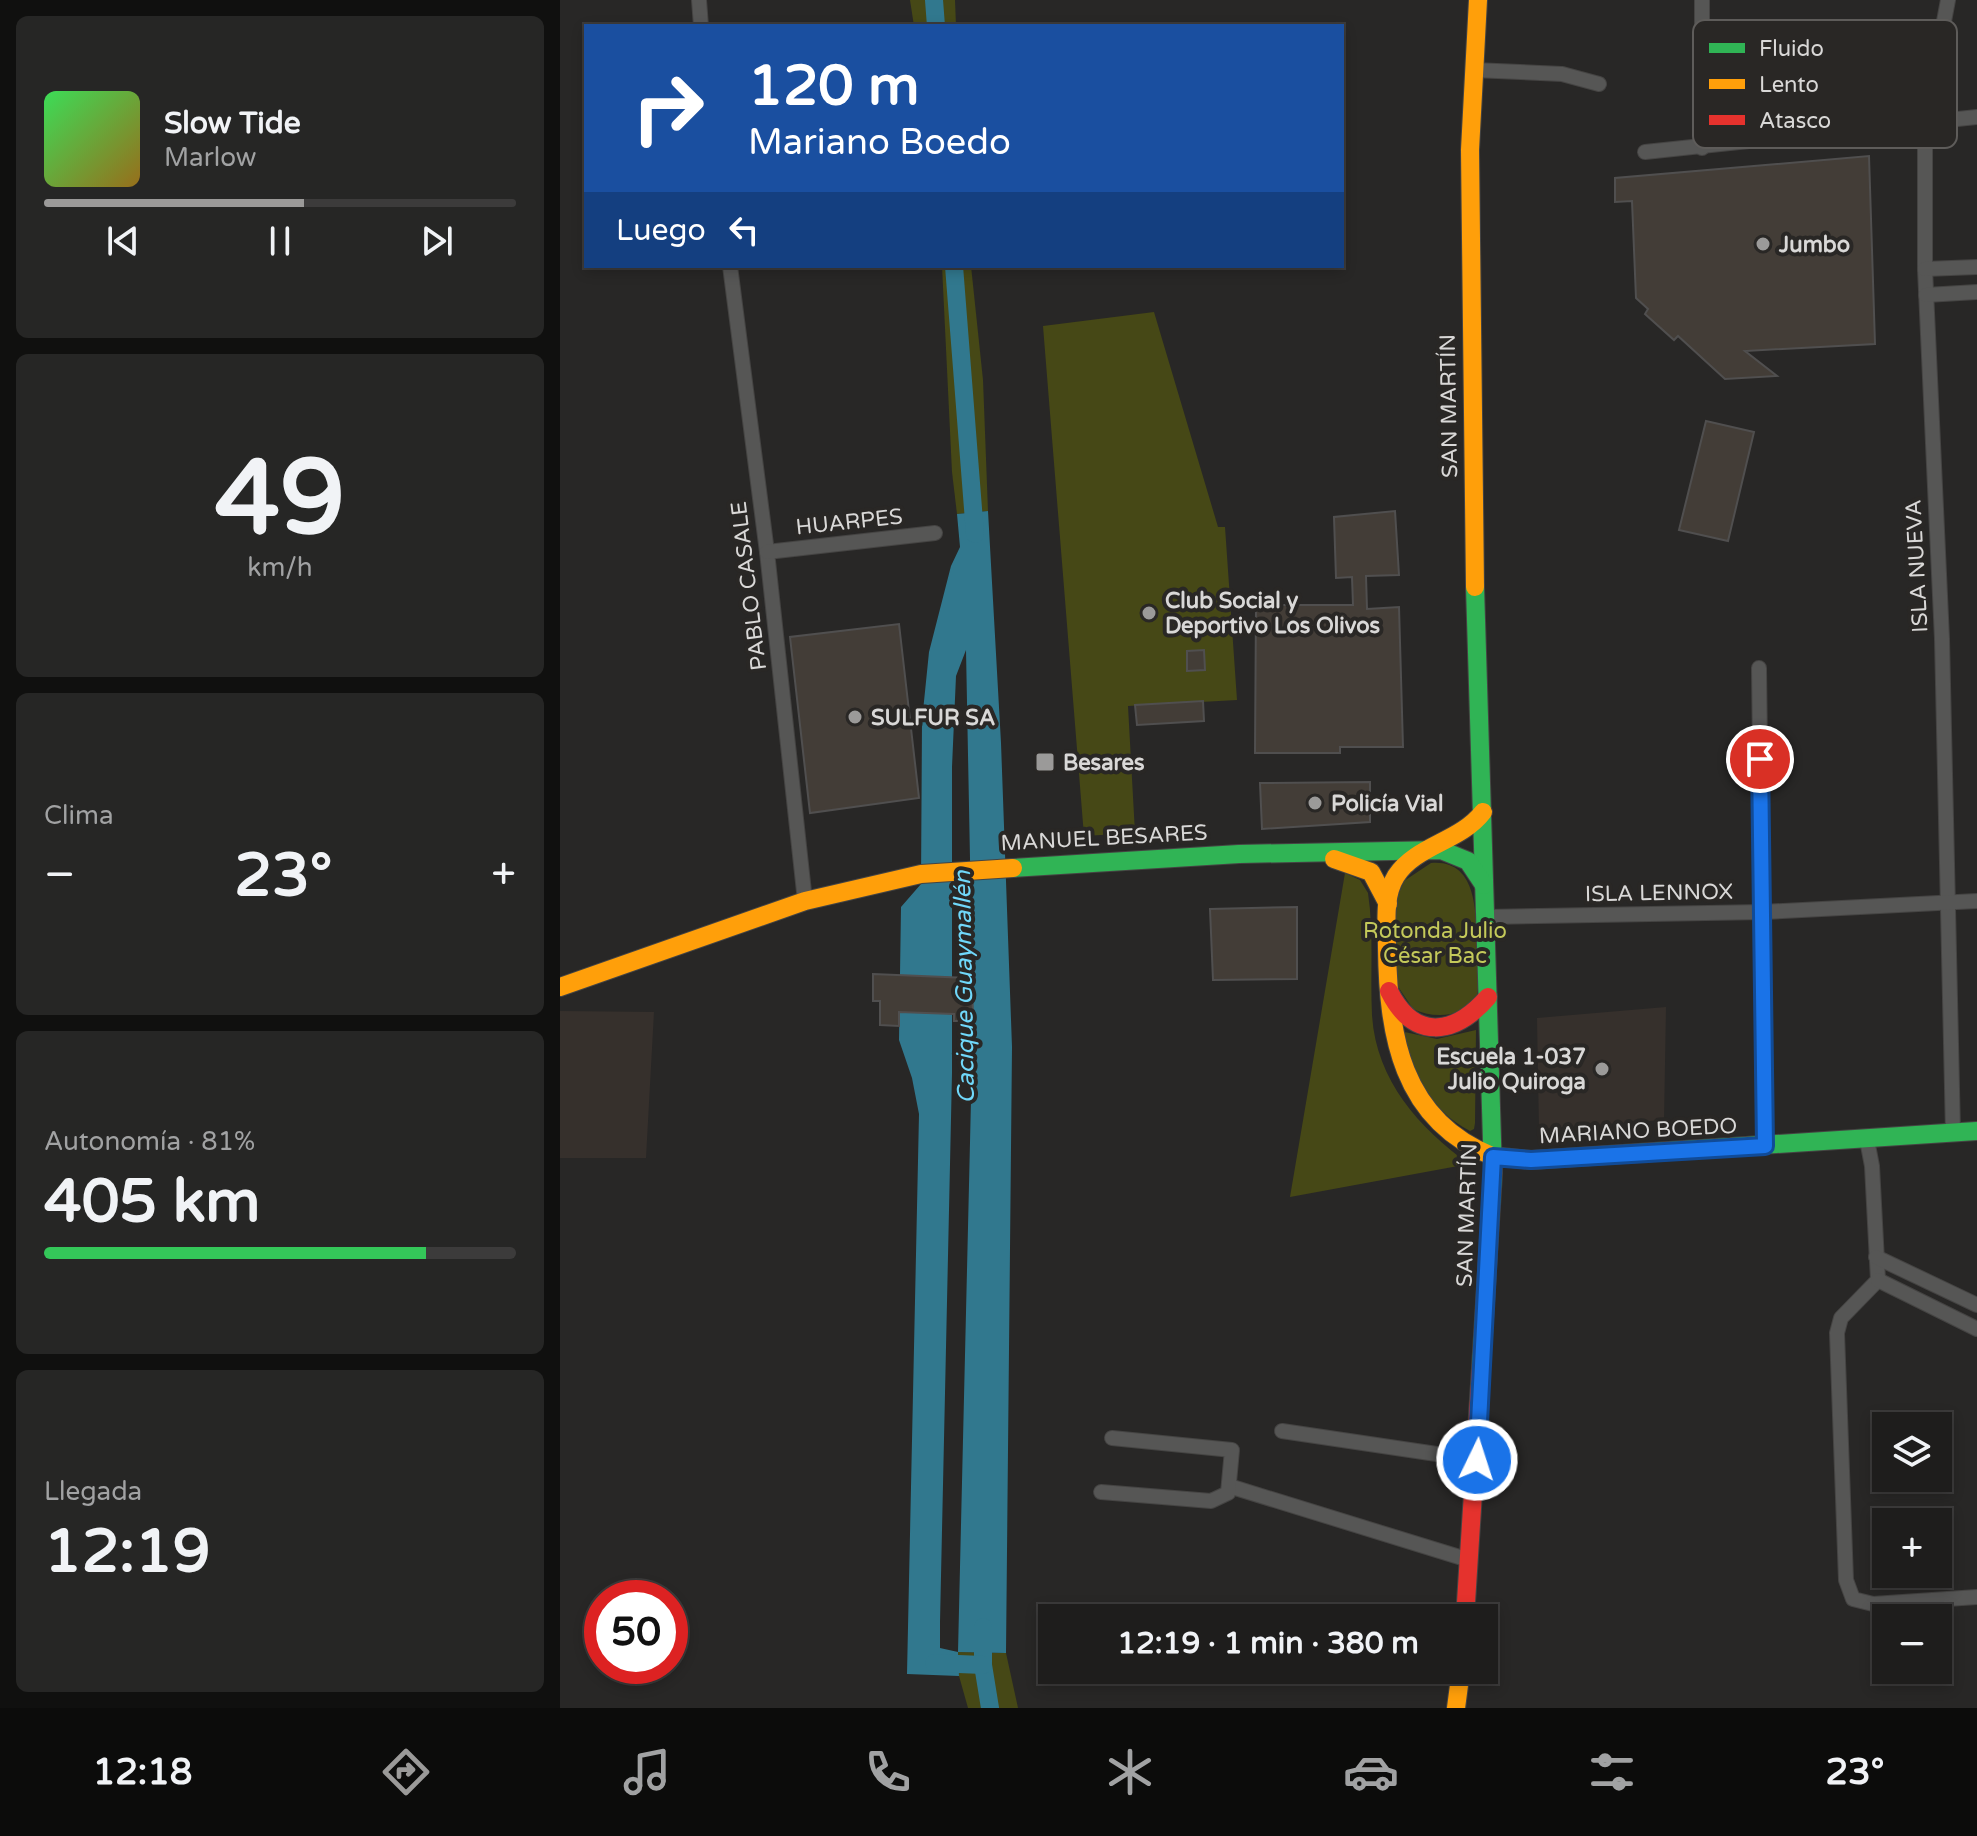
<!DOCTYPE html>
<html lang="es">
<head>
<meta charset="utf-8">
<style>
  body { margin:0; font-family:"Varela Round",sans-serif; background:#262625; color:#f1f3f6; height:100vh; display:flex; flex-direction:column; font-size:30px; white-space:nowrap }
  * { box-sizing:border-box; margin:0 }
  p { font-size:26px; color:#a1a2a3 }
  .icon { flex:none; width:44px; height:44px; fill:none; stroke:currentColor; stroke-width:2; stroke-linecap:round; stroke-linejoin:round }
  .map { position:relative; flex:1; overflow:hidden }
  .side { display:flex; flex-direction:column; gap:16px; padding:16px; background:#10100f; width:560px }
  .side>* { flex:none }
  .hud { position:absolute; left:24px; top:24px; width:760px; height:244px; border-radius:0px; box-shadow:0 4px 12px #0003,0 0 0 2px #3c3b3b; background:#1a4fa0; color:#fff; overflow:hidden }
  .controls { position:absolute; left:1312px; top:1412px; display:grid; gap:16px }
  .controls a { display:grid; place-items:center; width:80px; height:80px; border-radius:0px; background:#1e1d1c; box-shadow:0 4px 12px #0003,0 0 0 2px #3c3b3b; font-size:40px }
  .speed { position:absolute; left:24px; top:1580px; display:flex; gap:16px; font-size:40px; font-weight:700; text-align:center }
  .speed>* { display:grid; place-content:center; width:104px; height:104px; border-radius:50%; background:#1e1d1c; box-shadow:0 4px 12px #0003,0 0 0 2px #3c3b3b; line-height:1 }
  .speed .limit { border:12px solid #d22; background:#fff; color:#111 }
  .pin { position:absolute; display:grid; place-items:center; width:68px; height:68px; color:#fff; margin:-34px; border:4px solid #fff; border-radius:50%; box-shadow:0 2px 8px #0007 }
  .me { position:absolute; width:88px; margin:-44px; rotate:4deg; stroke-linejoin:round; filter:drop-shadow(0 0 6px #0008) }
  .turn { display:flex; align-items:center; gap:28px; height:168px; padding:0 32px; font-size:36px }
  .turn .icon { width:104px; height:104px; stroke-width:2.5 }
  .turn b { display:block; font-size:56px; line-height:68px }
  .then { display:flex; align-items:center; height:76px; padding:0 32px; background:#0003; gap:16px; font-size:30px }
  .big { font-size:60px; font-weight:800; line-height:1.1 }
  .side .card { flex:1; display:flex; flex-direction:column; justify-content:center; gap:12px; min-width:0; padding:0 28px; border-radius:12px; background:#262625 }
  .side .dial { align-items:center; gap:0 }
  .dial b { font-size:104px; line-height:1 }
  .song { display:flex; align-items:center; gap:24px }
  .cover { width:96px; height:96px; border-radius:12px; background:linear-gradient(135deg,hsl(130 70% 55%),hsl(40 70% 35%)) }
  .played { height:8px; border-radius:4px; background:linear-gradient(90deg,#9b9a99 55%,#3c3b3b 55%) }
  .keys { display:flex; justify-content:space-around; direction:ltr }
  .heat { display:flex; justify-content:space-between; align-items:center; font-size:44px; direction:ltr }
  .charge { height:12px; border-radius:6px; background:linear-gradient(90deg,#34c759 81%,#3c3b3b 0) }
  .trip { position:absolute; left:478px; top:1604px; width:460px; height:80px; border-radius:0px; background:#1e1d1c; box-shadow:0 4px 12px #0003,0 0 0 2px #3c3b3b; font-weight:800; line-height:80px; text-align:center }
  .dock { display:flex; height:128px; justify-content:space-around; align-items:center; background:#0c0c0b; color:#a1a2a3 }
  .dock .icon { width:56px; height:56px }
  .dock .current { color:#9b9a99 }
  .dock b { font-size:36px; color:#f1f3f6 }
  main { display:flex; flex:1; min-height:0 }
  .map>svg:first-child { display:block }
  .built { fill:#36302c }
  .green { fill:#464816 }
  .water { fill:#31788e; fill-rule:evenodd }
  .lines { fill:none; stroke-linecap:round; stroke-linejoin:round }
  .canal { stroke:#31788e; stroke-width:18 }
  .building { fill:#433d37; stroke:#504f4f; stroke-width:2 }
  .street-casing { stroke:#454443; stroke-width:16 }
  .fast-casing { stroke:#454443; stroke-width:20 }
  .slow-casing { stroke:#454443; stroke-width:20 }
  .jam-casing { stroke:#454443; stroke-width:20 }
  .street { stroke:#565655; stroke-width:14 }
  .fast { stroke:#30b455; stroke-width:18 }
  .slow { stroke:#ff9f0a; stroke-width:18 }
  .jam { stroke:#e5322d; stroke-width:18 }
  .route-casing { stroke:#114b97; stroke-width:20 }
  .route { stroke:#1a73e8; stroke-width:14 }
  .poi-dot { fill:#9b9a99; stroke:#292725; stroke-width:3 }
  .labels { text-anchor:middle; stroke-width:8; stroke-linejoin:round; paint-order:stroke }
  .poi-label { font-size:22px; font-weight:bold; fill:#d9d8d7; stroke:#292725; text-anchor:start }
  .street-label { font-size:22px; fill:#d9d8d7; stroke:#292725 }
  .park-label { font-size:22px; fill:#c4c95a; stroke:#292725 }
  .water-label { font-size:24px; font-style:italic; fill:#70d8fa; stroke:#292725 }
  .key { fill:#292725; stroke:#5e5c5a; stroke-width:2 }
  .key-label { font-size:22px; fill:#d9d8d7 }
</style>
</head>
<body>
<main>
<section class="side">
<div class="card">
<div class="song"><i class="cover"></i><div><b>Slow Tide</b><p>Marlow</p></div></div>
<div class="played"></div>
<div class="keys"><svg class="icon" aria-label="previous" viewBox="0 0 24 24"><path d="M18 5L8 12l10 7zM5 5v14"/></svg><svg class="icon" aria-label="pause" viewBox="0 0 24 24"><path d="M8 5v14M16 5v14"/></svg><svg class="icon" aria-label="next" viewBox="0 0 24 24"><path d="M6 5l10 7-10 7zM19 5v14"/></svg></div>
</div>
<div class="card dial"><b>49</b><p>km/h</p></div>
<div class="card"><p>Clima</p>
<div class="heat"><a>−</a><b class="big">23°</b><a>+</a></div>
</div>
<div class="card"><p>Autonomía · 81%</p><b class="big">405 km</b><div class="charge"></div></div>
<div class="card"><p>Llegada</p><b class="big">12:19</b></div>
</section>
<div class="map">
<svg width="1417" height="1708" viewBox="0 0 1417 1708">
  <rect width="100%" height="100%" fill="#282726"/>
  <!-- built -->
  <g class="built">
    <polygon points="1106,1007 1104,1120 979,1129 977,1018"/>
    <polygon points="0,1011 94,1012 86,1158 0,1158"/>
  </g>
  <!-- green -->
  <g class="green">
    <polygon points="350,0 395,0 396,26 354,26"/>
    <polygon points="382,266 411,266 423,380 428,511 397,514 392,472"/>
    <polygon points="594,312 658,527 665,527 677,700 568,706 575,833 524,836 483,326"/>
    <path d="M871 863C917 859 916 912 917 944 918 960 920 979 917 995 905 1018 874 1019 853 1009L835 982 834 904 844 881Z"/>
    <path d="M785 873 800 880 808 893C814 933 810 975 812 1015 816 1080 859 1128 909 1164L730 1197Z"/>
    <path d="M916 1030 915 1123 914 1129 910 1131C869 1110 854 1072 840 1031L877 1039Z"/>
    <polygon points="398,1652 446,1653 458,1708 408,1708 399,1676"/>
  </g>
  <!-- water -->
  <path class="water" d="M428 511 441 743 452 1047 446 1653 398 1652 399 1676 347 1674 359 1114 352 1078 339 1040 341 907 361 884 362 721 369 652 391 566 400 547 397 514ZM406 650 413 1015 398 1652 380 1648V1622L392 1073V767L396 676Z"/>
  <g class="lines">
    <!-- canal -->
    <g class="canal">
      <polyline points="374,0 376,26"/>
      <polyline points="394,266 415,534"/>
      <polyline points="423,1627 423,1665 430,1708"/>
      <polyline points="374,1663 423,1665"/>
    </g>
  </g>
  <!-- building -->
  <g class="building">
    <polygon points="1309,156 1315,344 1185,351 1217,376 1165,379 1118,336 1114,340 1085,314 1088,309 1076,298 1072,201 1055,202 1055,178"/>
    <polygon points="1146,421 1194,432 1168,541 1119,530"/>
    <polygon points="835,511 839,575 806,576 807,609 839,607 843,747 780,747 780,753 695,753 696,605 793,605 792,577 776,578 774,517"/>
    <polygon points="339,624 359,798 250,813 230,637"/>
    <polygon points="644,650 645,670 627,671 627,651"/>
    <polygon points="643,701 644,721 577,725 575,705"/>
    <polygon points="810,782 810,822 702,829 700,783"/>
    <polygon points="737,907 737,979 653,980 650,909"/>
    <polygon points="313,974 408,978 408,986 412,986 413,1015 409,1021 394,1021 394,1014 339,1012 339,1026 320,1025 320,1001 313,1001"/>
  </g>
  <g class="lines">
    <defs>
      <g id="street">
        <polyline points="139,0 141,26"/>
        <polyline points="1142,0 1142,148"/>
        <polyline points="1388,0 1365,122 1365,269 1382,639 1393,1133"/>
        <polyline points="914,70 1002,74 1039,84"/>
        <polyline points="1085,152 1417,117"/>
        <polyline points="170,266 207,552 245,901"/>
        <polyline points="1365,269 1417,267"/>
        <polyline points="1366,295 1417,292"/>
        <polyline points="207,552 375,533"/>
        <polyline points="1199,668 1205,1146"/>
        <polyline points="926,917 1203,912 1417,901"/>
        <polyline points="1307,1140 1312,1166 1318,1280 1281,1318 1277,1333 1286,1580 1293,1599 1313,1604 1417,1597"/>
        <polyline points="1316,1257 1417,1305"/>
        <polyline points="1318,1280 1417,1329"/>
        <polyline points="722,1431 917,1460"/>
        <polyline points="669,1486 909,1560"/>
        <polyline points="541,1492 651,1501 668,1493 672,1450 552,1438"/>
      </g>
      <g id="fast">
        <polyline points="915,587 933,1173 921,1368"/>
        <polyline points="453,868 679,854 881,850 908,861 924,885"/>
        <polyline points="932,1156 971,1160 1417,1131"/>
      </g>
      <g id="slow">
        <polyline points="915,587 910,150 918,0"/>
        <path d="M923 812C900 842 856 845 836 876 823 897 827 924 827 948 828 1033 841 1120 932 1156"/>
        <polyline points="774,859 811,872 828,904"/>
        <polyline points="0,987 245,901 361,874 453,868"/>
        <polyline points="896,1708 901,1670"/>
      </g>
      <g id="jam">
        <path d="M829 991C854 1041 894 1036 928 997"/>
        <polyline points="905,1618 921,1368"/>
      </g>
    </defs>
    <!-- street casing -->
    <use href="#street" class="street-casing"/>
    <!-- fast casing -->
    <use href="#fast" class="fast-casing"/>
    <!-- slow casing -->
    <use href="#slow" class="slow-casing"/>
    <!-- jam casing -->
    <use href="#jam" class="jam-casing"/>
    <!-- street -->
    <use href="#street" class="street"/>
    <!-- fast -->
    <use href="#fast" class="fast"/>
    <!-- slow -->
    <use href="#slow" class="slow"/>
    <!-- jam -->
    <use href="#jam" class="jam"/>
  </g>
  <g class="lines">
    <defs>
      <polyline id="route" points="917,1460 933,1157 971,1160 1205,1146 1200,759"/>
    </defs>
    <!-- route casing -->
    <use href="#route" class="route-casing"/>
    <!-- route -->
    <use href="#route" class="route"/>
  </g>
  <!-- markers -->
  <g class="poi-dot">
    <circle cx="1203" cy="244" r="8"/>
    <circle cx="589" cy="613" r="8"/>
    <circle cx="295" cy="717" r="8"/>
    <rect x="475" y="752" width="20" height="20" rx="4"/>
    <circle cx="755" cy="803" r="8"/>
    <circle cx="1042" cy="1069" r="8"/>
  </g>
  <g class="labels">
    <!-- poi labels -->
    <g class="poi-label">
      <text x="1219" y="252">Jumbo</text>
      <text x="605" y="608">Club Social y<tspan x="605" dy="25">Deportivo Los Olivos</tspan></text>
      <text x="311" y="725">SULFUR SA</text>
      <text x="503" y="770">Besares</text>
      <text x="771" y="811">Policía Vial</text>
      <text x="1026" y="1064" text-anchor="end">Escuela 1-037<tspan x="1026" dy="25">Julio Quiroga</tspan></text>
    </g>
    <!-- street labels -->
    <g class="street-label">
      <text transform="translate(888 406) rotate(-91)" y="8">SAN MARTÍN</text>
      <text transform="translate(289 521) rotate(-6)" y="8">HUARPES</text>
      <text transform="translate(1356 566) rotate(-93)" y="8">ISLA NUEVA</text>
      <text transform="translate(188 586) rotate(-97)" y="8">PABLO CASALE</text>
      <text transform="translate(544 837) rotate(-3)" y="8">MANUEL BESARES</text>
      <text transform="translate(1099 892) rotate(-1)" y="8">ISLA LENNOX</text>
      <text transform="translate(1078 1130) rotate(-3)" y="8">MARIANO BOEDO</text>
      <text transform="translate(906 1215) rotate(-88)" y="8">SAN MARTÍN</text>
    </g>
    <!-- park labels -->
    <g class="park-label">
      <text x="875" y="938">Rotonda Julio<tspan x="875" dy="25">César Bac</tspan></text>
    </g>
    <!-- water labels -->
    <g class="water-label">
      <text transform="translate(404 987) rotate(-91)" y="8">Cacique Guaymallén</text>
    </g>
  </g>
  <!-- legend -->
  <rect x="1133" y="20" width="264" height="128" rx="12" class="key"/>
  <rect x="1149" y="43" width="36" height="10" fill="#30b455"/>
  <rect x="1149" y="79" width="36" height="10" fill="#ff9f0a"/>
  <rect x="1149" y="115" width="36" height="10" fill="#e5322d"/>
  <g class="key-label">
    <text x="1199" y="56">Fluido</text>
    <text x="1199" y="92">Lento</text>
    <text x="1199" y="128">Atasco</text>
  </g>
</svg>
<div class="controls">
<a><svg class="icon" aria-label="layers" viewBox="0 0 24 24"><path d="M12 4l9 5-9 5-9-5zM3 14l9 5 9-5"/></svg></a>
<a>+</a>
<a>−</a>
</div>
<div class="speed"><div class="limit">50</div></div>
<div class="pin" style="left:1200px;top:759px;background:#d93025"><svg class="icon" aria-label="arrive" viewBox="0 0 24 24"><path d="M6 21V4h12l-3 4 3 4H6"/></svg></div>
<svg class="me" style="left:917px;top:1460px" viewBox="-20 -20 40 40"><circle r="17" fill="#1a73e8" stroke="#fff" stroke-width="3"/><path d="M0-11L8 9 0 5-8 9z" fill="#fff"/></svg>
<div class="trip">12:19 · 1 min · 380 m</div>
<div class="hud">
<div class="turn"><svg class="icon" aria-label="right" viewBox="0 0 24 24"><path d="M7 20v-9h11M14 6l5 5-5 5"/></svg><div><b>120 m</b>Mariano Boedo</div></div>
<div class="then">Luego<svg class="icon" aria-label="left" viewBox="0 0 24 24"><path d="M17 20v-9H6M10 6l-5 5 5 5"/></svg></div>
</div>
</div>
</main>
<nav class="dock">
<b>12:18</b>
<svg class="icon current" aria-label="directions" viewBox="0 0 24 24"><path d="M12 3l9 9-9 9-9-9zM9 14v-3h6M13 9l2 2-2 2"/></svg>
<svg class="icon" aria-label="music" viewBox="0 0 24 24"><path d="M9 18V5l10-2v13"/><circle cx="6" cy="18" r="3"/><circle cx="16" cy="16" r="3"/></svg>
<svg class="icon" aria-label="phone" viewBox="0 0 24 24"><path d="M5 4h4l2 5-3 2q2 4 5 5l2-3 5 2v4C11 20 4 13 5 4z"/></svg>
<svg class="icon" aria-label="climate" viewBox="0 0 24 24"><path d="M12 3v18M4 7l16 10M4 17L20 7"/></svg>
<svg class="icon" aria-label="car" viewBox="0 0 24 24"><path d="M5 17H2v-5l4-1 3-4h7l3 4 3 1v5h-3M9 17h6M6 11h13"/><circle cx="7" cy="17" r="2"/><circle cx="17" cy="17" r="2"/></svg>
<svg class="icon" aria-label="filters" viewBox="0 0 24 24"><path d="M4 7h16M4 17h16"/><circle cx="9" cy="7" r="2"/><circle cx="15" cy="17" r="2"/></svg>
<b>23°</b>
</nav>
</body>
</html>
